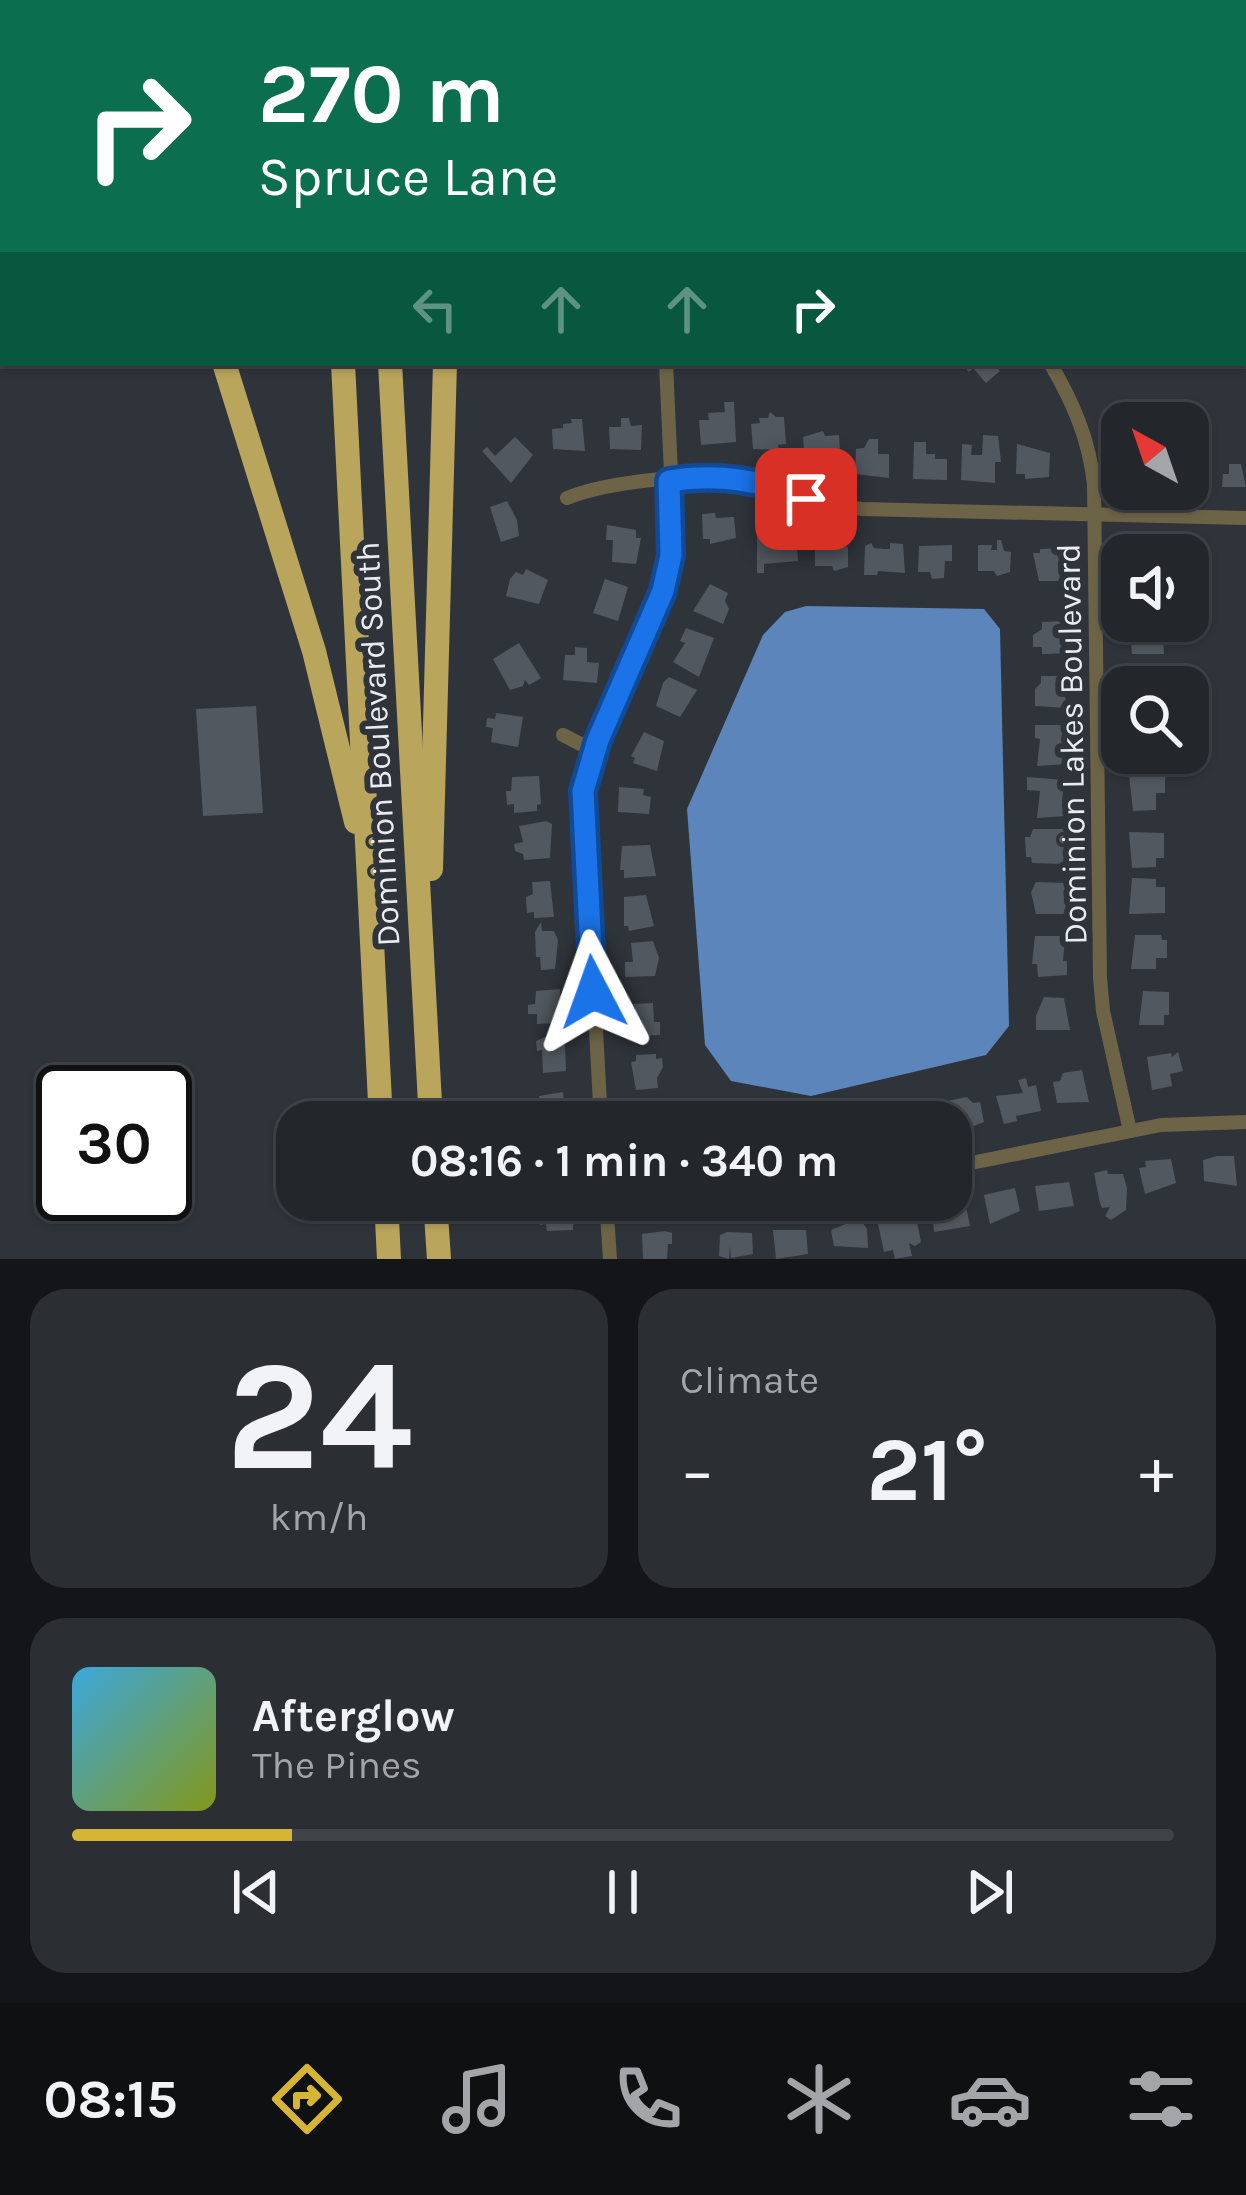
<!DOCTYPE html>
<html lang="en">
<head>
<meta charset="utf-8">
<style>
  body { margin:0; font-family:Karla,sans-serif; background:#2b2f34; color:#f1f3f6; height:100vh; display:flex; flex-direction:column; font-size:45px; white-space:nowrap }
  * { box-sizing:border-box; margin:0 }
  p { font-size:39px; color:#a3a5a9 }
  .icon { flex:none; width:66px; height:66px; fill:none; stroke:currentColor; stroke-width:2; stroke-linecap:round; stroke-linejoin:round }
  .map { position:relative; height:1259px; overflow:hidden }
  .sheet { display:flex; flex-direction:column; gap:30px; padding:30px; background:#131518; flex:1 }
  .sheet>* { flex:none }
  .banner { position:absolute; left:0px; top:0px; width:1248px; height:366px; box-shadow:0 3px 9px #0004,0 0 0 3px #404448; background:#0b6e4f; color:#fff; overflow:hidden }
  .needle { width:78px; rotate:320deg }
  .controls { position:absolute; left:1101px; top:402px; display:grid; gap:24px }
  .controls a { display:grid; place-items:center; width:108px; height:108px; border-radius:24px; background:#23272c; box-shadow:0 3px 9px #0004,0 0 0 3px #404448; font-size:60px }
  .speed { position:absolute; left:36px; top:1065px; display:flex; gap:24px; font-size:60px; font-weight:700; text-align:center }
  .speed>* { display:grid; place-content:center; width:156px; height:156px; border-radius:50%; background:#23272c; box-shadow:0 3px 9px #0004,0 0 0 3px #404448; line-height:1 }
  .speed .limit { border:6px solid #111; border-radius:18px; background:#fff; color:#111 }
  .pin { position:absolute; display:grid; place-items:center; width:102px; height:102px; color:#fff; margin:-51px; border-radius:24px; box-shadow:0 6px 18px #0006 }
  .me { position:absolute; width:132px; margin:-66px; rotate:356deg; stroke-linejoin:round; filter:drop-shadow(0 0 9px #0008) }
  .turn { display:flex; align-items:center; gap:42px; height:252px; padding:0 60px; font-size:54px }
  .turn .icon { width:156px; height:156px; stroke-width:2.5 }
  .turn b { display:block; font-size:84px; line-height:102px }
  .lanes { display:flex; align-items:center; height:114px; padding:0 60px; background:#0003; justify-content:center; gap:60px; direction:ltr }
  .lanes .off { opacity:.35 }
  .big { font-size:90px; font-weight:700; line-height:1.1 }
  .sheet .widget { flex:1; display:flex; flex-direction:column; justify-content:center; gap:18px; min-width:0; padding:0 42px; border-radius:36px; background:#2b2f34 }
  .sheet .dial { align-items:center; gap:0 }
  .dial b { font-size:156px; line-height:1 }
  .song { display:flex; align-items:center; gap:36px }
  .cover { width:144px; height:144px; border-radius:18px; background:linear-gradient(135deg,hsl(200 70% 55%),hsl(70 70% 35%)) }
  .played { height:12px; border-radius:6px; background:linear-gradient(90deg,#d6b534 20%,#404448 20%) }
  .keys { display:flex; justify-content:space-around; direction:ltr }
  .heat { display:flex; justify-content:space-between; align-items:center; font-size:66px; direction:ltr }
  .sheet .tiles { flex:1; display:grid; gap:30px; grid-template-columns:1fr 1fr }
  .widget:last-child { grid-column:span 2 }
  .trip { position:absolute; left:276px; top:1101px; width:696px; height:120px; border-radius:36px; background:#23272c; box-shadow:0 3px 9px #0004,0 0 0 3px #404448; font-weight:700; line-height:120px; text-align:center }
  .menu { display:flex; height:192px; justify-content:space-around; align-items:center; background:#0e1012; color:#a3a5a9 }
  .menu .icon { width:84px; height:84px }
  .menu .active { color:#d6b534 }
  .menu b { font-size:54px; color:#f1f3f6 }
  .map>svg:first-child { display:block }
  .water { fill:#5b85bb }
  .building { fill:#525860 }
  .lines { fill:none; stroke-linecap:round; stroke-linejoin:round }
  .minor { stroke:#6d6448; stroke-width:14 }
  .secondary { stroke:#8c7f51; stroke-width:18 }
  .motorway { stroke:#baa55d; stroke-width:24 }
  .route-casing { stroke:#114b97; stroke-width:30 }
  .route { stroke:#1a73e8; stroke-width:21 }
  .labels { text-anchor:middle; stroke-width:12; stroke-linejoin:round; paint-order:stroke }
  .street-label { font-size:33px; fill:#e9ecf1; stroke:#2f343b }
</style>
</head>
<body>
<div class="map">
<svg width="1246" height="1259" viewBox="0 0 1246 1259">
  <rect width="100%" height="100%" fill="#2f343b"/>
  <!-- water -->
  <polygon class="water" points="806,606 984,609 1000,629 1009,1026 986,1055 811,1096 731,1081 705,1045 687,809 763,635 785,612"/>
  <!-- building -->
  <g class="building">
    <polygon points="961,363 993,363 1000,371 986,383 973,368 969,372"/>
    <polygon points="724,402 734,402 736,442 701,445 699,420 709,420 708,413 725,412"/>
    <polygon points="1136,403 1142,420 1122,423 1122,430 1117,431 1114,419 1122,417 1120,407"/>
    <polygon points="770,412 776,417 784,417 786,444 778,445 779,450 753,449 751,424 760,423 759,418 768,418"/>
    <polygon points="621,418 629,418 631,426 642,425 641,450 610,449 609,427 621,427"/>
    <polygon points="571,419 582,419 585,451 553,449 552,429 563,428 563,424 572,423"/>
    <polygon points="823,431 825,436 839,435 841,468 805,466 803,437"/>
    <polygon points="983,435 998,436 1001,462 995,462 995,483 961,480 962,444 972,445 971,455 982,455"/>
    <polygon points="515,437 533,455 511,483 482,451 487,447 495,456"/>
    <polygon points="869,439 878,439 878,454 889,454 889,478 855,474 856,449 864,448"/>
    <polygon points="914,442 926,442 926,454 935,454 935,459 947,459 947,480 913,479"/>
    <polygon points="1017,444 1050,453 1049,477 1025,479 1025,474 1016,474"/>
    <polygon points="1229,464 1241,464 1246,487 1222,487 1223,474 1229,474"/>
    <polygon points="507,501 517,520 519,536 501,542 490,507"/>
    <polygon points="715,513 716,518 734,517 736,538 710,544 710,539 703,539 702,514"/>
    <polygon points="607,525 636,530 636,538 641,538 636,564 612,562 613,540 606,540"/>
    <polygon points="782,531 796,531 798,561 764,564 764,573 757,573 757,536 760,533 782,536"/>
    <polygon points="815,540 829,540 829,545 840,541 841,546 848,547 848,567 834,571 832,566 815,566"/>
    <polygon points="997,540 1001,540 1004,551 1011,552 1010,572 997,576 994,571 978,571 978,545 992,545 991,550 997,550"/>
    <polygon points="871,543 874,548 884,549 890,549 890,543 903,544 905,573 878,571 877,575 864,575 865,546"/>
    <polygon points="952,545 952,561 945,561 944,578 932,579 930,572 918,572 919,546"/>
    <polygon points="1065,548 1060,581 1039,581 1033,553 1040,553 1040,549"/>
    <polygon points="526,569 548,580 539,604 506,596 510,579 516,572 523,575"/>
    <polygon points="605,579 628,587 618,621 593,613"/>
    <polygon points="710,584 728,593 725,601 729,609 723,624 693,611"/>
    <polygon points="1065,621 1067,653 1047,654 1042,654 1042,647 1033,647 1033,635 1042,629 1042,622"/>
    <polygon points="1129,621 1155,621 1158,633 1163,633 1164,654 1132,654"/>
    <polygon points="686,628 714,638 699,677 673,662 685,643 680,641"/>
    <polygon points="519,643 541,678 529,685 525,680 523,686 510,690 493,659"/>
    <polygon points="575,647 587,648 587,662 599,663 597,683 563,680 565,655 575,655"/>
    <polygon points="1166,670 1166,687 1132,684 1136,671"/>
    <polygon points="1041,676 1062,676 1067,708 1035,706 1035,689 1041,683"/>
    <polygon points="669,677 697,690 680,717 656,706 663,683"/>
    <polygon points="256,706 263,813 203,816 196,709"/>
    <polygon points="496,713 523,717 518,747 491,742 493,728 486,727 487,718 495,719"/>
    <polygon points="1035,725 1061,725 1065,728 1062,750 1067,750 1067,764 1037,766 1040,739 1035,738"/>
    <polygon points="644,732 664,741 657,771 633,763 635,758 631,756"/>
    <polygon points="1129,775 1165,777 1165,793 1156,793 1156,810 1133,811"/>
    <polygon points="539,776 541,804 537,805 537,811 514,813 514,804 507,805 506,791 511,791 512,777"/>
    <polygon points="1027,777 1064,780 1062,802 1067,802 1067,816 1037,818 1040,791 1027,790"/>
    <polygon points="619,787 644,789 643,795 651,797 649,814 618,812"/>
    <polygon points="546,821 552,824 550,858 524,860 523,854 515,851 514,844 523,842 519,826"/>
    <polygon points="1033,829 1067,829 1066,864 1032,863 1031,857 1026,857 1025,837 1030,837"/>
    <polygon points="1129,832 1164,833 1164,858 1156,858 1156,867 1132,868"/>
    <polygon points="650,845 656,876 624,878 624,870 620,870 622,846"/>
    <polygon points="1132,878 1156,879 1156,887 1165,887 1165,913 1129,914"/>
    <polygon points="550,881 554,917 534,918 534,912 527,913 526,897 533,894 532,882"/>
    <polygon points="1036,882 1067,883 1067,914 1036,914 1031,892"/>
    <polygon points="646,895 654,926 629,931 628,926 624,926 624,897"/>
    <polygon points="541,922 542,931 554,931 558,940 555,969 541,970 540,957 536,957 535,932"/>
    <polygon points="1135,935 1161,935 1162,940 1167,940 1167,958 1156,958 1156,969 1131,969"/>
    <polygon points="1035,936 1062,936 1065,939 1063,961 1067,961 1067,975 1038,977 1037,964 1032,964"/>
    <polygon points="653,941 659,958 655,976 625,977 625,962 633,962 631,943"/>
    <polygon points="560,989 559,1023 537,1024 537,1014 528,1014 528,1005 535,1004 536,991"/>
    <polygon points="1143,991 1169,992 1169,1015 1164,1015 1164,1025 1139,1025"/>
    <polygon points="1044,997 1064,998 1070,1030 1036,1030 1036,1016"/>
    <polygon points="653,1003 654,1022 660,1022 660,1035 634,1036 630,1004"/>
    <polygon points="545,1037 561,1038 562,1045 565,1045 566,1071 543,1073 542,1050 537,1051 536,1041"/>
    <polygon points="1178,1052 1183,1071 1170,1074 1172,1086 1152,1090 1147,1057 1171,1053 1172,1057"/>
    <polygon points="656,1054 656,1059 662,1058 663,1067 657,1078 658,1088 636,1090 631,1062 636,1061 636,1055"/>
    <polygon points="1082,1070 1089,1102 1057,1103 1053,1082 1060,1081 1063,1073"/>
    <polygon points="1026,1078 1028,1087 1036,1085 1041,1111 1016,1116 1017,1121 1004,1124 996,1096 1023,1093 1018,1080"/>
    <polygon points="563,1092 567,1122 546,1122 545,1105 539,1106 539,1096"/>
    <polygon points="967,1097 973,1103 980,1102 984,1122 953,1134 947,1101"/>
    <polygon points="932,1106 934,1122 893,1122 892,1116 906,1113 905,1109"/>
    <polygon points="1217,1156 1234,1156 1237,1186 1204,1181 1203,1160"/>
    <polygon points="1171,1159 1176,1183 1145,1194 1139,1168 1146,1167 1145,1161"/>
    <polygon points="1107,1170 1108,1174 1123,1174 1127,1188 1126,1210 1111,1220 1105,1216 1110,1207 1102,1208 1100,1203 1094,1173"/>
    <polygon points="1069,1182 1074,1206 1039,1211 1035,1186"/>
    <polygon points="1015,1188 1020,1211 990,1224 984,1195"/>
    <polygon points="550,1200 575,1200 573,1230 547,1231 546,1224 540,1225 539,1213 551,1208"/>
    <polygon points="965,1202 970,1226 934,1232 932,1206"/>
    <polygon points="914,1207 921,1242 915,1246 909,1243 912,1256 895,1259 893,1250 884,1252 878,1224 901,1221 899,1210"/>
    <polygon points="860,1218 867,1229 868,1248 834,1246 831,1230"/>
    <polygon points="773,1230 806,1230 808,1254 776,1259"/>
    <polygon points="665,1231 672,1233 672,1244 668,1244 667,1259 643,1259 642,1234"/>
    <polygon points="727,1232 752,1233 753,1254 731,1258 730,1246 729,1259 719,1256 720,1235"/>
  </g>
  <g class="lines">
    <!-- minor -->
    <g class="minor">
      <polyline points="631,0 632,3"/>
      <path d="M1050 363C1073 402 1089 439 1094 484L1100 978 1103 1011 1130 1131"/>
      <path d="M567 498C609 481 708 471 753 480 791 488 822 504 862 509L1246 518"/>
      <polyline points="563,735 594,751"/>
      <polyline points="601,1122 583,791 598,739 663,591 671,555 673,518 666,363"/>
      <polyline points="951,1167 1161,1125 1246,1122"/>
      <polyline points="606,1200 610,1259"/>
      <polyline points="606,1205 726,1200"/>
    </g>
    <!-- secondary -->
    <g class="secondary">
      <polyline points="0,243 3,243"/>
      <polyline points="0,263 3,263"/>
    </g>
    <!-- motorway -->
    <g class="motorway">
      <polyline points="429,0 429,3"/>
      <polyline points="252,3 253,0"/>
      <polyline points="330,3 330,0"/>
      <polyline points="375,3 375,0"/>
      <polyline points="224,363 314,651 356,822"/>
      <polyline points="343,363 381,1122"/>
      <polyline points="390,363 431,1122"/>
      <polyline points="431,869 445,363"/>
      <polyline points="386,1200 389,1259"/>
      <polyline points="435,1200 439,1259"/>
    </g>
  </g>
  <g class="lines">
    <defs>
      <path id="route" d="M593 992 583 791 598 740 663 591 671 555 669 481C719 473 759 480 806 499"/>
    </defs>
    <!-- route casing -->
    <use href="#route" class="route-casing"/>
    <!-- route -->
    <use href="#route" class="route"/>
  </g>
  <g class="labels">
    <!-- street labels -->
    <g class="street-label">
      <text transform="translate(377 744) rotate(-93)" y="12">Dominion Boulevard South</text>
      <text transform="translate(1071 744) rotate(-91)" y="12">Dominion Lakes Boulevard</text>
    </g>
  </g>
</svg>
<div class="controls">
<a><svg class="needle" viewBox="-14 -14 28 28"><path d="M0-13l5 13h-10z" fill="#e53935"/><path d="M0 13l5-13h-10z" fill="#a3a5a9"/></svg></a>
<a><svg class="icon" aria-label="sound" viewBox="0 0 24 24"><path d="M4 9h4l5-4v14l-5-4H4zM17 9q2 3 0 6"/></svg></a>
<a><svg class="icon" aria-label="search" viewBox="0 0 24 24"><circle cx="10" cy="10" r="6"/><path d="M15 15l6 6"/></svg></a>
</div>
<div class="speed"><div class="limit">30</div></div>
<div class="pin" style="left:806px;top:499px;background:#d93025"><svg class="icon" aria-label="arrive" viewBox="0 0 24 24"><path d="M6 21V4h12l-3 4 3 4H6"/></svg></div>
<svg class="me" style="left:593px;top:992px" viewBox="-20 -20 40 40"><path d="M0-17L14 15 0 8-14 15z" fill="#1a73e8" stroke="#fff" stroke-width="4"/></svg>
<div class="trip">08:16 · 1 min · 340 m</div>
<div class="banner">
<div class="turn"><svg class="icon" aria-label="right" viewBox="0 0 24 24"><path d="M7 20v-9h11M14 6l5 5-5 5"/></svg><div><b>270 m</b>Spruce Lane</div></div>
<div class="lanes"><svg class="icon off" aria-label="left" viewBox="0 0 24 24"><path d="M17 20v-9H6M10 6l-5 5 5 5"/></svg><svg class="icon off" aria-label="ahead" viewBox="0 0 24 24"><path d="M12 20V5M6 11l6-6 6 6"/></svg><svg class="icon off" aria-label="ahead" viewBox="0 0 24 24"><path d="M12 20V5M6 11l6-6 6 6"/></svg><svg class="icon" aria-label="right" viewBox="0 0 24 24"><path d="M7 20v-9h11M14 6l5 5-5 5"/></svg></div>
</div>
</div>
<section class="sheet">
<div class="tiles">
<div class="widget dial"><b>24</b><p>km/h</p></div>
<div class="widget"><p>Climate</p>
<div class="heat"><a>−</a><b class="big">21°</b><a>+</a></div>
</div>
<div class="widget">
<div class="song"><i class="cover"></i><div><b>Afterglow</b><p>The Pines</p></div></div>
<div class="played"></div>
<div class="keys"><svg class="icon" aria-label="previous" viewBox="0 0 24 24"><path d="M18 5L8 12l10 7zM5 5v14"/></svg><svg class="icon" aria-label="pause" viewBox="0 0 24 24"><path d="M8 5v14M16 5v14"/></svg><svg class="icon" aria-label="next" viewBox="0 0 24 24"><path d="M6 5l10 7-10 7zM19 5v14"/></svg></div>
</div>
</div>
</section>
<nav class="menu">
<b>08:15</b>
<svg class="icon active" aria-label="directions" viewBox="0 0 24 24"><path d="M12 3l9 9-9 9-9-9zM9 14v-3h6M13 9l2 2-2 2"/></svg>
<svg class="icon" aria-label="music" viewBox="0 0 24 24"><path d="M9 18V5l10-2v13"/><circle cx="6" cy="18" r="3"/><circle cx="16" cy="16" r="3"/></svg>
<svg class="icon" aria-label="phone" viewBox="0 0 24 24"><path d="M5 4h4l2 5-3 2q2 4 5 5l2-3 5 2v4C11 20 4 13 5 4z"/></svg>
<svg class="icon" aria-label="climate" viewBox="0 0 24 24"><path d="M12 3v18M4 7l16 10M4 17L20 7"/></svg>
<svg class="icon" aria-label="car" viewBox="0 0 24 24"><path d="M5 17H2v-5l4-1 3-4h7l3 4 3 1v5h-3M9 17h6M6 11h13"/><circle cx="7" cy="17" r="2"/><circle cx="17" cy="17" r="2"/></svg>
<svg class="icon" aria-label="filters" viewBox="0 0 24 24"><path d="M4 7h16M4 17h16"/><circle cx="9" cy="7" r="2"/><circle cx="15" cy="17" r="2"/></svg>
</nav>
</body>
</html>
